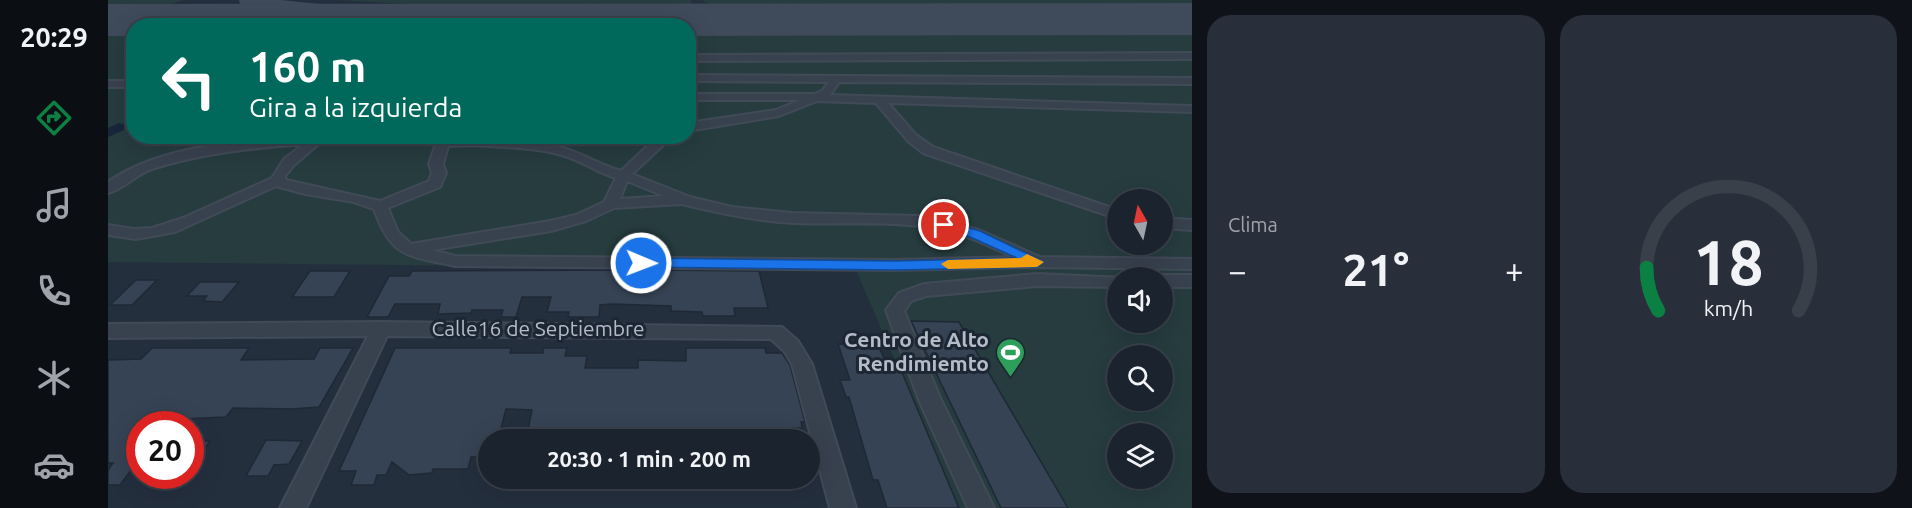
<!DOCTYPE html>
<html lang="es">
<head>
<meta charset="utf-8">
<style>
  body { margin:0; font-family:Ubuntu,sans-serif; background:#282f3a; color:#f1f3f6; height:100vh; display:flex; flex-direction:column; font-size:22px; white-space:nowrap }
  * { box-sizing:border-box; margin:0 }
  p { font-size:20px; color:#a0a4aa }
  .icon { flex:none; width:33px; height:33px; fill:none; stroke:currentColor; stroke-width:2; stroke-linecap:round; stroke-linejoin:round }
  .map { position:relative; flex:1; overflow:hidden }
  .panel { display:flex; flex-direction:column; gap:15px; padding:15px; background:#0f1319; width:720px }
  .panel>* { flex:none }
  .hud { position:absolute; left:18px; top:18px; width:570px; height:126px; border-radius:24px; box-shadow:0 6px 24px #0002,0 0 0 2px #39404a; background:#00695c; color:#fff; overflow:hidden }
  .needle { width:39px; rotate:351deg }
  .tools { position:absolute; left:999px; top:189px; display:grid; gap:12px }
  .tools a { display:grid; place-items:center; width:66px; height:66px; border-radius:50%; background:#1b232e; box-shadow:0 6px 24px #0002,0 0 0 2px #39404a; font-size:30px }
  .speed { position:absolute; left:18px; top:411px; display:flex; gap:12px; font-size:30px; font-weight:700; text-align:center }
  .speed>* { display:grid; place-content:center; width:78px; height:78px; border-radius:50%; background:#1b232e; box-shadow:0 6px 24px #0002,0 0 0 2px #39404a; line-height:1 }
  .speed .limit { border:9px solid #d22; background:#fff; color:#111 }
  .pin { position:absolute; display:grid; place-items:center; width:51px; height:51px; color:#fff; margin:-26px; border:3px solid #fff; border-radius:50%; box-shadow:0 2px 6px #0007 }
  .me { position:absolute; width:66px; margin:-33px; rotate:91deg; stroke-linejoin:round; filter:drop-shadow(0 0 4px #0008) }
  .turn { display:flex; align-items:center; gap:21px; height:126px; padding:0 24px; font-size:27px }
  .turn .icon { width:78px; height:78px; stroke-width:2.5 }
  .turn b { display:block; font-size:42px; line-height:51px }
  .big { font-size:45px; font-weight:700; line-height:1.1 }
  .panel .card { flex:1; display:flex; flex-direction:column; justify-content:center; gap:9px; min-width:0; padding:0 21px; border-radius:24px; background:#282f3a }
  .panel .dial { align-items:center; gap:0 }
  .dial svg { height:156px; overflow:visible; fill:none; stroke:#39404a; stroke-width:7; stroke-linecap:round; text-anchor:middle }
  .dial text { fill:#f1f3f6; stroke:none }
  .heat { display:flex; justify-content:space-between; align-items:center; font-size:33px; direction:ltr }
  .panel .tiles { flex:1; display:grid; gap:15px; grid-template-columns:repeat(2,1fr) }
  .trip { position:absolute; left:370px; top:429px; width:342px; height:60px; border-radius:30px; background:#1b232e; box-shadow:0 6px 24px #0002,0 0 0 2px #39404a; font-weight:700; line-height:60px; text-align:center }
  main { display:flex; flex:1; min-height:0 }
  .dock { display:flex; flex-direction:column; width:108px; justify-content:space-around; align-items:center; background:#0b0e12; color:#a0a4aa }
  .dock .icon { width:42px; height:42px }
  .dock .selected { color:#0b8043 }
  .dock b { font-size:27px; color:#f1f3f6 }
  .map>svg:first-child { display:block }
  .green { fill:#263c3f; fill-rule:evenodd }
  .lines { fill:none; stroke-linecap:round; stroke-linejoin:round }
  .canal { fill:#17263c; fill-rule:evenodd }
  .taxiway { fill:#3f4a5a; fill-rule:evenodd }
  .runway { fill:#3f4a5a; fill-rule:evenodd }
  .building { fill:#364354; stroke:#1f2835; stroke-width:1.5 }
  .minor-casing { stroke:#414a57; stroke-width:4 }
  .minor { fill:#38414e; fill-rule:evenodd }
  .route { fill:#1a73e8; stroke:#114b97; stroke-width:1.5 }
  .slow { fill:#f59e0b }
  .labels { text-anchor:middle; stroke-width:6; stroke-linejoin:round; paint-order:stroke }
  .near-street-label { font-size:21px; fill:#b4bcc9; stroke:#1d2633 }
  .near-poi-label { font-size:21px; font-weight:bold; fill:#b4bcc9; stroke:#1d2633; text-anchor:end }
</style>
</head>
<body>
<main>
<nav class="dock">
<b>20:29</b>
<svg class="icon selected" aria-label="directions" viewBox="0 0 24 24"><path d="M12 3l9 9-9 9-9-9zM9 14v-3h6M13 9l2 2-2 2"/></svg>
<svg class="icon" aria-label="music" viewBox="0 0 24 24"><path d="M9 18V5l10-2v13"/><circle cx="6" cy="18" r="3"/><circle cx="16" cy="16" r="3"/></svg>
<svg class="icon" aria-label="phone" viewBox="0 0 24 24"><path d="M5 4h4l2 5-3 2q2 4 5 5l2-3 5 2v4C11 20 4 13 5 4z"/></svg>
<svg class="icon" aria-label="climate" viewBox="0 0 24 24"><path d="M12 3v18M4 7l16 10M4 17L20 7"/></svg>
<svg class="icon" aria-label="car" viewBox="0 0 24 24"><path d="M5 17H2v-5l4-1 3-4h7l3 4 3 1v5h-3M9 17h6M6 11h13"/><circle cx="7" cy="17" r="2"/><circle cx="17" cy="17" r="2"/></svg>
</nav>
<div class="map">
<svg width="1084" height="508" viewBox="0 0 1084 508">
  <rect width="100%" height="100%" fill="#242f3e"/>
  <!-- green -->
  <g class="green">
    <path d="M0 0H76C52 10 25 9 0 8Z"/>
    <polygon points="228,0 583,0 584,3 575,7 348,7"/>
    <polygon points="594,0 1084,0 1084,7 607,7"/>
    <path d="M1084 29V508H850L748 270 0 262V30H25L26 136H580L581 30ZM1010 200H1054V244H1010ZM1010 278H1054V322H1010ZM1010 356H1054V400H1010ZM1010 434H1054V478H1010Z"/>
  </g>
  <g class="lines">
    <!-- canal -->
    <polygon class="canal" points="11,123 16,124 16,130 0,137 0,128"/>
    <!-- taxiway -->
    <path class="taxiway" d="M131 0H173L260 9 380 12 388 14 391 19 388 24 381 26C304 26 227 24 151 8 134 28 85 30 61 24L58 19 61 14 69 12 110 11 132 4Z"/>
    <!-- runway -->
    <polygon class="runway" points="1084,3 1084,35 580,36 580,26 26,26 26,36 0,36 0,4"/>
  </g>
  <!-- building -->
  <g class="building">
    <polygon points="545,270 651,271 660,308 626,308 627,316 595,316 594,312 563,311 563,306 504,304 492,305 491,317 460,317 461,312 439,312 443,297 414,297 408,317 393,317 395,310 364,310 363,313 330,314 332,304 287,304 280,317 259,317 281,276 301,276 304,271"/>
    <polygon points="202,271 242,271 226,297 184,297"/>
    <polygon points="28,280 49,280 24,305 2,305"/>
    <polygon points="92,282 131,282 114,302 95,301 99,296 79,296"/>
    <polygon points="803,321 851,322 960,508 893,508"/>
    <polygon points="730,344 770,345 778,363 790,363 851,508 779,508 770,480 765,480 741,397 738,397 732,380 742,380"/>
    <polygon points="44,348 141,348 133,360 206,359 212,348 245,348 211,407 183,409 125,408 118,417 75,419 75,424 32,424 32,458 12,485 0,485 0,470 5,463 0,463 0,360 33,359"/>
    <polygon points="287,348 403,348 402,353 435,353 435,348 459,348 457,356 479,356 477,368 530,368 530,360 578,361 578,348 657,348 658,353 674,353 682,365 697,422 693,422 694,428 675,428 678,440 418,440 424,410 398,409 390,440 381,440 381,457 363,457 360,469 325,469 324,473 301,475 284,462 278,475 269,475 266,485 243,485 248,471 231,471"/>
    <polygon points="158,440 194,441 181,464 166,465 160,476 138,476"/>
    <polygon points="82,441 102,441 82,470"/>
  </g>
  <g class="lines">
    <defs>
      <g id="minor">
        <polygon points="1084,53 1084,59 580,61 580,55"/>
        <polygon points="580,75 1084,78 1084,84 731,82 722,95 1084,106 1084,112 780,103 808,135 825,147 1010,210 1010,219 815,153 800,141 768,103 709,101 671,116 580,131 580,123 668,110 692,100 580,100 580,94 706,94 714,91 721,82 580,81"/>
        <rect x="0" y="81" width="26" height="6"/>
        <path d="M196 136H220L186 165 177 176 178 180 272 201 321 181 324 173 321 164 328 144 302 136C348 136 399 135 444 145 469 150 489 164 513 171L550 136H565L524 174 582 197 624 207 684 213 811 216 836 220 873 231 932 257 1084 259V269L927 267 788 270 347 266C299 255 284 259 266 209L246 202 197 194 168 186 67 232 28 239 0 235V225L25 229 44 228 75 218 164 178 176 159 196 144C145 148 94 153 44 169 28 174 16 189 0 193V182C55 144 132 142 196 136ZM367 145C398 148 431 147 460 157 477 163 491 173 508 178L496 202 468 215 442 221 303 244 290 232 280 208 332 187 338 173 335 164 340 146ZM519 181 556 196 512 199ZM574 204C610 213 648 221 686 223 734 225 785 220 832 229 858 234 881 246 905 257L788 260 347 256 324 250 443 231 478 221 506 208Z"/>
        <polygon points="1054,218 1084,220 1084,230 1054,228"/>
        <polygon points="929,274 1017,278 1010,278 1010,287 929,286 818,296 803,301 796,311 833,400 886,508 860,508 811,400 778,310 791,293 816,284"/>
        <polygon points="1054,275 1084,275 1084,287 1054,287 1054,278 1047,278"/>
        <polygon points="273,322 674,327 690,341 704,364 748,508 722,508 684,364 676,351 663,339 279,336 198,508 172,508 260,336 0,338 0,324"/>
      </g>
    </defs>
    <!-- minor casing -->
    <use href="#minor" class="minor-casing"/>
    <!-- minor -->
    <use href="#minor" class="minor"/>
  </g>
  <!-- route -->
  <polygon class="route" points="836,221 872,231 936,262 929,267 788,270 533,267 526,263 533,258 788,261 909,258 862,237 831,227 829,225"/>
  <!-- slow -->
  <polygon class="slow" points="919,254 936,262 929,267 840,269 833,264 840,260 913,258"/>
  <!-- icons -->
  <defs>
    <symbol id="stadium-pin" viewBox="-11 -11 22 30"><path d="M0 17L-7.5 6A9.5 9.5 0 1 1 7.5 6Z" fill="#2e9e5b" stroke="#1d2633"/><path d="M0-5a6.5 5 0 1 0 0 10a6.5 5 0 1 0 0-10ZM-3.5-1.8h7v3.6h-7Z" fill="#fff"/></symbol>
  </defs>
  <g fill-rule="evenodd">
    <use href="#stadium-pin" x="886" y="336" width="33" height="45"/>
  </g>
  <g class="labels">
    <!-- near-street labels -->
    <g class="near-street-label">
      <text x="430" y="336">Calle16 de Septiembre</text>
    </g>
    <!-- near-poi labels -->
    <g class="near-poi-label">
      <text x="881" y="347">Centro de Alto<tspan x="881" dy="24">Rendimiemto</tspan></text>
    </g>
  </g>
</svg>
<div class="tools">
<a><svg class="needle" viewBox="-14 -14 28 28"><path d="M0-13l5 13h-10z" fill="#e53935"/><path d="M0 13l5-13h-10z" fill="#a0a4aa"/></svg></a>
<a><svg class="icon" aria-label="sound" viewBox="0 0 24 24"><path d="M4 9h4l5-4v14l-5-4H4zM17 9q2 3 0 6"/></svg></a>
<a><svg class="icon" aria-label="search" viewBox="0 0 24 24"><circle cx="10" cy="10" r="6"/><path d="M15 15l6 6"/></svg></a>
<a><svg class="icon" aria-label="layers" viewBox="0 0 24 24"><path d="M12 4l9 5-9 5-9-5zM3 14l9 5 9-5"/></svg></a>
</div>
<div class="speed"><div class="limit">20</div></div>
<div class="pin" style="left:836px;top:225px;background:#d93025"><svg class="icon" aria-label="arrive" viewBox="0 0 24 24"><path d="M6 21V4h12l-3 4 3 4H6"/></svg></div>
<svg class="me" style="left:533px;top:263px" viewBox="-20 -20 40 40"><circle r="17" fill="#1a73e8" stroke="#fff" stroke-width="3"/><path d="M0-11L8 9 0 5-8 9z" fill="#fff"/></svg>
<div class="trip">20:30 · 1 min · 200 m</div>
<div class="hud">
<div class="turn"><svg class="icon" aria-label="left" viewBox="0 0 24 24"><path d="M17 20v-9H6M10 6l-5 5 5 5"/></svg><div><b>160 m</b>Gira a la izquierda</div></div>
</div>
</div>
<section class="panel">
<div class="tiles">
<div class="card"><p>Clima</p>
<div class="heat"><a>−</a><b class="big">21°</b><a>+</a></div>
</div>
<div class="card dial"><svg viewBox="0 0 100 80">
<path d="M14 69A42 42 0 1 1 86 69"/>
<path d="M14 69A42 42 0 0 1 8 47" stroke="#0b8043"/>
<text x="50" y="56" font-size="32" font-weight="700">18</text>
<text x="50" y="72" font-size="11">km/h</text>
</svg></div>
</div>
</section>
</main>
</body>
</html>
